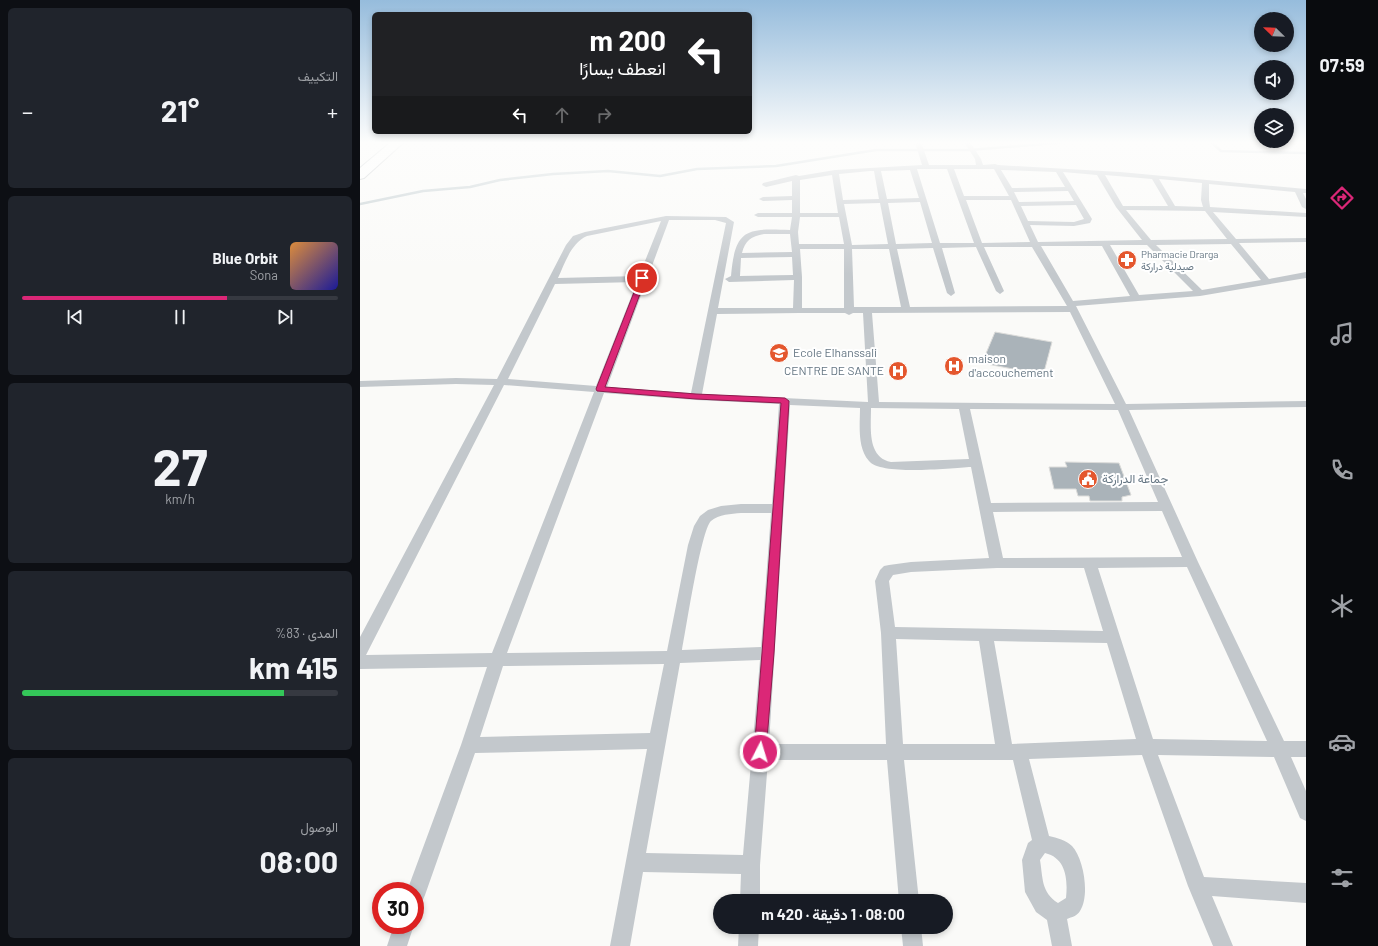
<!DOCTYPE html>
<html lang="ar">
<head>
<meta charset="utf-8">
<style>
  body { margin:0; font-family:Barlow,Vazirmatn,sans-serif; background:#20242c; color:#f1f3f6; direction:rtl; height:100vh; display:flex; flex-direction:column; font-size:15px; white-space:nowrap }
  * { box-sizing:border-box; margin:0 }
  p { font-size:13px; color:#9ea1a6 }
  .icon { flex:none; width:22px; height:22px; fill:none; stroke:currentColor; stroke-width:2; stroke-linecap:round; stroke-linejoin:round }
  .map { position:relative; flex:1; overflow:hidden; direction:ltr }
  .sheet { display:flex; flex-direction:column; gap:8px; padding:8px; background:#0d0f14; width:360px }
  .sheet>* { flex:none }
  .hud { position:absolute; left:12px; top:12px; width:380px; height:122px; border-radius:6px; box-shadow:0 2px 6px #0003; direction:rtl; background:#202124; color:#fff; overflow:hidden }
  .needle { width:26px; rotate:293deg }
  .buttons { position:absolute; left:894px; top:12px; display:grid; gap:8px }
  .buttons a { display:grid; place-items:center; width:40px; height:40px; border-radius:50%; background:#171b24; box-shadow:0 2px 6px #0003; font-size:20px }
  .speed { position:absolute; left:12px; top:882px; display:flex; gap:8px; font-size:20px; font-weight:700; text-align:center }
  .speed>* { display:grid; place-content:center; width:52px; height:52px; border-radius:50%; background:#171b24; box-shadow:0 2px 6px #0003; line-height:1 }
  .speed .limit { border:6px solid #d22; background:#fff; color:#111 }
  .pin { position:absolute; display:grid; place-items:center; width:34px; height:34px; color:#fff; margin:-17px; border:2px solid #fff; border-radius:50%; box-shadow:0 1px 4px #0007 }
  .me { position:absolute; width:44px; margin:-22px; rotate:5deg; stroke-linejoin:round; filter:drop-shadow(0 0 3px #0008) }
  .turn { display:flex; align-items:center; gap:14px; height:84px; padding:0 20px; font-size:18px }
  .turn .icon { width:52px; height:52px; stroke-width:2.5 }
  .turn b { display:block; font-size:28px; line-height:34px }
  .lanes { display:flex; align-items:center; height:38px; padding:0 20px; background:#0003; justify-content:center; gap:20px; direction:ltr }
  .lanes .off { opacity:.35 }
  .big { font-size:30px; font-weight:700; line-height:1.1 }
  .sheet .card { flex:1; display:flex; flex-direction:column; justify-content:center; gap:6px; min-width:0; padding:0 14px; border-radius:6px; background:#20242c }
  .sheet .dial { align-items:center; gap:0 }
  .dial b { font-size:52px; line-height:1 }
  .song { display:flex; align-items:center; gap:12px }
  .cover { width:48px; height:48px; border-radius:6px; background:linear-gradient(135deg,hsl(30 70% 55%),hsl(240 70% 35%)) }
  .played { height:4px; border-radius:2px; background:linear-gradient(90deg,#db2777 65%,#363941 65%) }
  .keys { display:flex; justify-content:space-around; direction:ltr }
  .heat { display:flex; justify-content:space-between; align-items:center; font-size:22px; direction:ltr }
  .charge { height:6px; border-radius:3px; background:linear-gradient(90deg,#34c759 83%,#363941 0) }
  .trip { position:absolute; left:353px; top:894px; width:240px; height:40px; border-radius:20px; background:#171b24; box-shadow:0 2px 6px #0003; font-weight:700; line-height:40px; text-align:center; direction:rtl }
  main { display:flex; flex:1; min-height:0 }
  .menu { display:flex; flex-direction:column; width:72px; justify-content:space-around; align-items:center; background:#090b0e; color:#9ea1a6 }
  .menu .icon { width:28px; height:28px }
  .menu .selected { color:#db2777 }
  .menu b { font-size:18px; color:#f1f3f6 }
  .map>svg:first-child { display:block }
  .lines { fill:none; stroke-linecap:round; stroke-linejoin:round }
  .stream { stroke:#bbc7cb; stroke-width:2.5 }
  .building { fill:#aab3b9; stroke:#dcdcda }
  .highway-casing { stroke:#b4b9bd; stroke-width:2 }
  .street { fill:#c3c8cc; fill-rule:evenodd }
  .highway { fill:#fff; fill-rule:evenodd }
  .route { fill:#db2777; stroke:#8e194d }
  .labels { text-anchor:middle; stroke-width:4; stroke-linejoin:round; paint-order:stroke }
  .far-poi-label { font-size:10px; fill:#657683; stroke:#fff; text-anchor:start }
  .poi-label { font-size:12px; fill:#657683; stroke:#fff; text-anchor:start }
</style>
</head>
<body>
<main>
<nav class="menu">
<b>07:59</b>
<svg class="icon selected" aria-label="directions" viewBox="0 0 24 24"><path d="M12 3l9 9-9 9-9-9zM9 14v-3h6M13 9l2 2-2 2"/></svg>
<svg class="icon" aria-label="music" viewBox="0 0 24 24"><path d="M9 18V5l10-2v13"/><circle cx="6" cy="18" r="3"/><circle cx="16" cy="16" r="3"/></svg>
<svg class="icon" aria-label="phone" viewBox="0 0 24 24"><path d="M5 4h4l2 5-3 2q2 4 5 5l2-3 5 2v4C11 20 4 13 5 4z"/></svg>
<svg class="icon" aria-label="climate" viewBox="0 0 24 24"><path d="M12 3v18M4 7l16 10M4 17L20 7"/></svg>
<svg class="icon" aria-label="car" viewBox="0 0 24 24"><path d="M5 17H2v-5l4-1 3-4h7l3 4 3 1v5h-3M9 17h6M6 11h13"/><circle cx="7" cy="17" r="2"/><circle cx="17" cy="17" r="2"/></svg>
<svg class="icon" aria-label="filters" viewBox="0 0 24 24"><path d="M4 7h16M4 17h16"/><circle cx="9" cy="7" r="2"/><circle cx="15" cy="17" r="2"/></svg>
</nav>
<div class="map">
<svg width="946" height="946" viewBox="0 0 946 946">
  <rect width="100%" height="100%" fill="#fafaf8"/>
  <g class="lines">
    <!-- stream -->
    <g class="stream">
      <polyline points="851,142 861,151 946,153"/>
      <polyline points="0,204 63,191 110,187 140,180 193,174 248,171 300,176 337,169 416,166 516,150 609,150 708,142"/>
    </g>
  </g>
  <!-- building -->
  <g class="building">
    <polygon points="635,332 692,342 684,372 653,369 622,363"/>
    <polygon points="705,462 759,463 771,495 762,497 762,501 730,501 729,496 718,496 716,489 694,489 689,467 707,467"/>
  </g>
  <g class="lines">
    <defs>
      <polygon id="highway" points="31,142 44,142 4,178 0,179 0,168"/>
    </defs>
    <!-- highway casing -->
    <use href="#highway" class="highway-casing"/>
    <!-- street -->
    <g class="street">
      <path d="M555 142H561L569 165H616L615 159 604 142H610L621 159 623 165 635 164 638 165 760 172 946 189V193H943L946 199V209L942 207 935 192 849 184V200L850 207 946 213V217L853 212 876 239 946 238V242L879 243 909 279 946 272V278L840 296 716 306 766 404 946 401V407L769 410 838 562 924 741H946V757H931L946 791V821L940 818 914 757 798 755 844 877 946 883V903L852 896 873 946H853L828 886 782 755 669 759 689 836C697 838 706 840 712 846 724 859 730 896 720 911 717 916 712 917 707 919L712 946H692L687 920 676 912 665 892 662 860 668 843 672 840 653 760H544L559 901H539L527 760H408L400 865V901H380L381 874 283 872 270 946H250L287 749 115 753 65 895 62 902 55 905V891H47L101 745 127 667 0 669V637L134 385 96 384 0 387V381L96 378 137 379 206 245 213 236 225 232 306 216 366 217 374 222 358 308H433L434 280 369 282 365 279 371 276C375 229 386 228 430 230L432 217H398L394 215 398 213H432V200L403 201 399 199 403 197 432 196V181L406 187 402 185 403 183 436 175 439 176 475 170 562 165ZM557 169H587L614 243H580ZM594 169H634L649 196H604ZM550 170 559 198 527 199 521 171ZM641 170 696 172 705 187 652 188ZM510 171H514L519 199 483 200 479 174ZM703 172 737 175 756 207 782 240 678 242 670 225 714 226 730 223 732 219ZM472 175 478 213H440V180ZM745 175 792 179 808 206H763ZM799 179 842 183 841 200 843 207 815 206ZM708 191 714 201 659 202 654 192ZM606 200H651L670 242 622 243ZM560 202 572 243 536 244 528 203ZM520 203 528 244 492 245 484 204ZM716 205 724 219 714 222 668 221 661 206ZM766 210 845 211 867 239 791 240ZM440 217H479L484 244H439L438 232ZM309 220H355L366 223 331 393 247 387ZM301 221 279 276 198 278C205 263 211 243 227 236ZM404 234H430L432 252 382 253C385 241 391 236 404 234ZM871 244 901 280 842 290 796 245ZM750 245H787L833 291 779 295ZM681 246H742L770 296 713 301ZM616 247 636 291 640 294 644 291 624 247H672L707 306 550 307 537 249 573 248 587 293 591 296 595 293 582 248ZM440 249H484V308H442V277ZM492 249H529L541 307H494ZM432 257 433 275 380 276 381 258ZM277 282 236 386 148 379 195 284ZM710 312 755 404 519 402 512 313ZM439 313H485L489 315 493 313H503L508 402 342 394 357 314ZM144 385 234 392 132 653 6 655ZM244 393 336 400 419 404 412 504H381L361 506 348 510 340 516 334 526 328 545 307 651 147 653ZM430 405 500 408C500 425 497 447 509 461 521 476 591 468 611 467L629 558 551 562 529 565 524 566 520 570 515 581 521 633 526 744H409ZM511 408 599 409 609 459 531 462C507 457 511 428 511 408ZM610 409 758 410 798 502 631 503ZM802 511 822 557 643 558 633 512ZM381 513H411L401 647 322 650C326 630 341 530 351 521 359 514 371 514 381 513ZM827 567 907 741 793 739 738 568ZM637 568H724L743 631 535 627 529 581 533 575 551 572ZM536 639 619 641 635 744H543ZM634 641 747 643 776 739 652 744ZM400 660 383 855 286 853 320 663ZM304 664 290 733 120 737 143 666ZM685 853C706 858 708 879 706 898L698 903C681 892 683 878 680 860Z"/>
      <polygon points="34,925 54,925 47,946 27,946"/>
      <polygon points="379,927 399,927 398,946 378,946"/>
      <polygon points="541,927 561,927 563,946 543,946"/>
    </g>
    <!-- highway -->
    <use href="#highway" class="highway"/>
  </g>
  <!-- sky -->
  <linearGradient id="sky" x2="0" y2="1"><stop stop-color="#96bcdc"/><stop offset="0.52" stop-color="#fdfdfc"/><stop offset="1" stop-color="#fdfdfc" stop-opacity="0"/></linearGradient>
  <rect width="946" height="274" fill="url(#sky)"/>
  <!-- route -->
  <polygon class="route" points="280,277 286,278 245,387 336,394 425,398 429,401 414,653 406,752 404,757 400,758 395,757 394,752 402,653 421,403 336,399 237,391 236,389"/>
  <!-- icons -->
  <defs>
    <symbol id="pharmacy-disc" viewBox="-11 -11 22 22"><circle r="9.5" fill="#e4572e" stroke="#fff"/><path d="M-2-6h4v4h4v4h-4v4h-4v-4h-4v-4h4Z" fill="#fff"/></symbol>
    <symbol id="school-disc" viewBox="-11 -11 22 22"><circle r="9.5" fill="#e4572e" stroke="#fff"/><path d="M0-5L7-2L0 1L-7-2ZM-4 1L0 2.5L4 1V4Q0 6-4 4Z" fill="#fff"/></symbol>
    <symbol id="hospital-disc" viewBox="-11 -11 22 22"><circle r="9.5" fill="#e4572e" stroke="#fff"/><path d="M-5-5h3v3.5h4V-5h3V5h-3V1.5h-4V5h-3Z" fill="#fff"/></symbol>
    <symbol id="civic-disc" viewBox="-11 -11 22 22"><circle r="9.5" fill="#e4572e" stroke="#fff"/><path d="M-.6-6.5H3V-4.5H.6V-3L4-1V1h2V6H-6V1h2V-1L-.6-3ZM-1.2 2.5V6h2.4V2.5Z" fill="#fff"/></symbol>
  </defs>
  <g fill-rule="evenodd">
    <use href="#pharmacy-disc" x="756" y="249" width="22" height="22"/>
    <use href="#school-disc" x="408" y="342" width="22" height="22"/>
    <use href="#hospital-disc" x="583" y="355" width="22" height="22"/>
    <use href="#hospital-disc" x="527" y="360" width="22" height="22"/>
    <use href="#civic-disc" x="717" y="468" width="22" height="22"/>
  </g>
  <g class="labels">
    <!-- far-poi labels -->
    <g class="far-poi-label">
      <text x="781" y="258">Pharmacie Drarga<tspan x="781" dy="12">صيدلية دراركة</tspan></text>
    </g>
    <!-- poi labels -->
    <g class="poi-label">
      <text x="433" y="357">Ecole Elhanssali</text>
      <text x="608" y="363">maison<tspan x="608" dy="14">d'accouchement</tspan></text>
      <text x="524" y="375" text-anchor="end">CENTRE DE SANTE</text>
      <text x="742" y="483">جماعة الدراركة</text>
    </g>
  </g>
</svg>
<div class="buttons">
<a><svg class="needle" viewBox="-14 -14 28 28"><path d="M0-13l5 13h-10z" fill="#e53935"/><path d="M0 13l5-13h-10z" fill="#9ea1a6"/></svg></a>
<a><svg class="icon" aria-label="sound" viewBox="0 0 24 24"><path d="M4 9h4l5-4v14l-5-4H4zM17 9q2 3 0 6"/></svg></a>
<a><svg class="icon" aria-label="layers" viewBox="0 0 24 24"><path d="M12 4l9 5-9 5-9-5zM3 14l9 5 9-5"/></svg></a>
</div>
<div class="speed"><div class="limit">30</div></div>
<div class="pin" style="left:282px;top:278px;background:#d93025"><svg class="icon" aria-label="arrive" viewBox="0 0 24 24"><path d="M6 21V4h12l-3 4 3 4H6"/></svg></div>
<svg class="me" style="left:400px;top:752px" viewBox="-20 -20 40 40"><circle r="17" fill="#db2777" stroke="#fff" stroke-width="3"/><path d="M0-11L8 9 0 5-8 9z" fill="#fff"/></svg>
<div class="trip">08:00 · 1 دقيقة · 420 m</div>
<div class="hud">
<div class="turn"><svg class="icon" aria-label="left" viewBox="0 0 24 24"><path d="M17 20v-9H6M10 6l-5 5 5 5"/></svg><div><b>200 m</b>انعطف يسارًا</div></div>
<div class="lanes"><svg class="icon" aria-label="left" viewBox="0 0 24 24"><path d="M17 20v-9H6M10 6l-5 5 5 5"/></svg><svg class="icon off" aria-label="ahead" viewBox="0 0 24 24"><path d="M12 20V5M6 11l6-6 6 6"/></svg><svg class="icon off" aria-label="right" viewBox="0 0 24 24"><path d="M7 20v-9h11M14 6l5 5-5 5"/></svg></div>
</div>
</div>
<section class="sheet">
<div class="card"><p>التكييف</p>
<div class="heat"><a>−</a><b class="big">21°</b><a>+</a></div>
</div>
<div class="card">
<div class="song"><i class="cover"></i><div><b>Blue Orbit</b><p>Sona</p></div></div>
<div class="played"></div>
<div class="keys"><svg class="icon" aria-label="previous" viewBox="0 0 24 24"><path d="M18 5L8 12l10 7zM5 5v14"/></svg><svg class="icon" aria-label="pause" viewBox="0 0 24 24"><path d="M8 5v14M16 5v14"/></svg><svg class="icon" aria-label="next" viewBox="0 0 24 24"><path d="M6 5l10 7-10 7zM19 5v14"/></svg></div>
</div>
<div class="card dial"><b>27</b><p>km/h</p></div>
<div class="card"><p>المدى · 83%</p><b class="big">415 km</b><div class="charge"></div></div>
<div class="card"><p>الوصول</p><b class="big">08:00</b></div>
</section>
</main>
</body>
</html>
